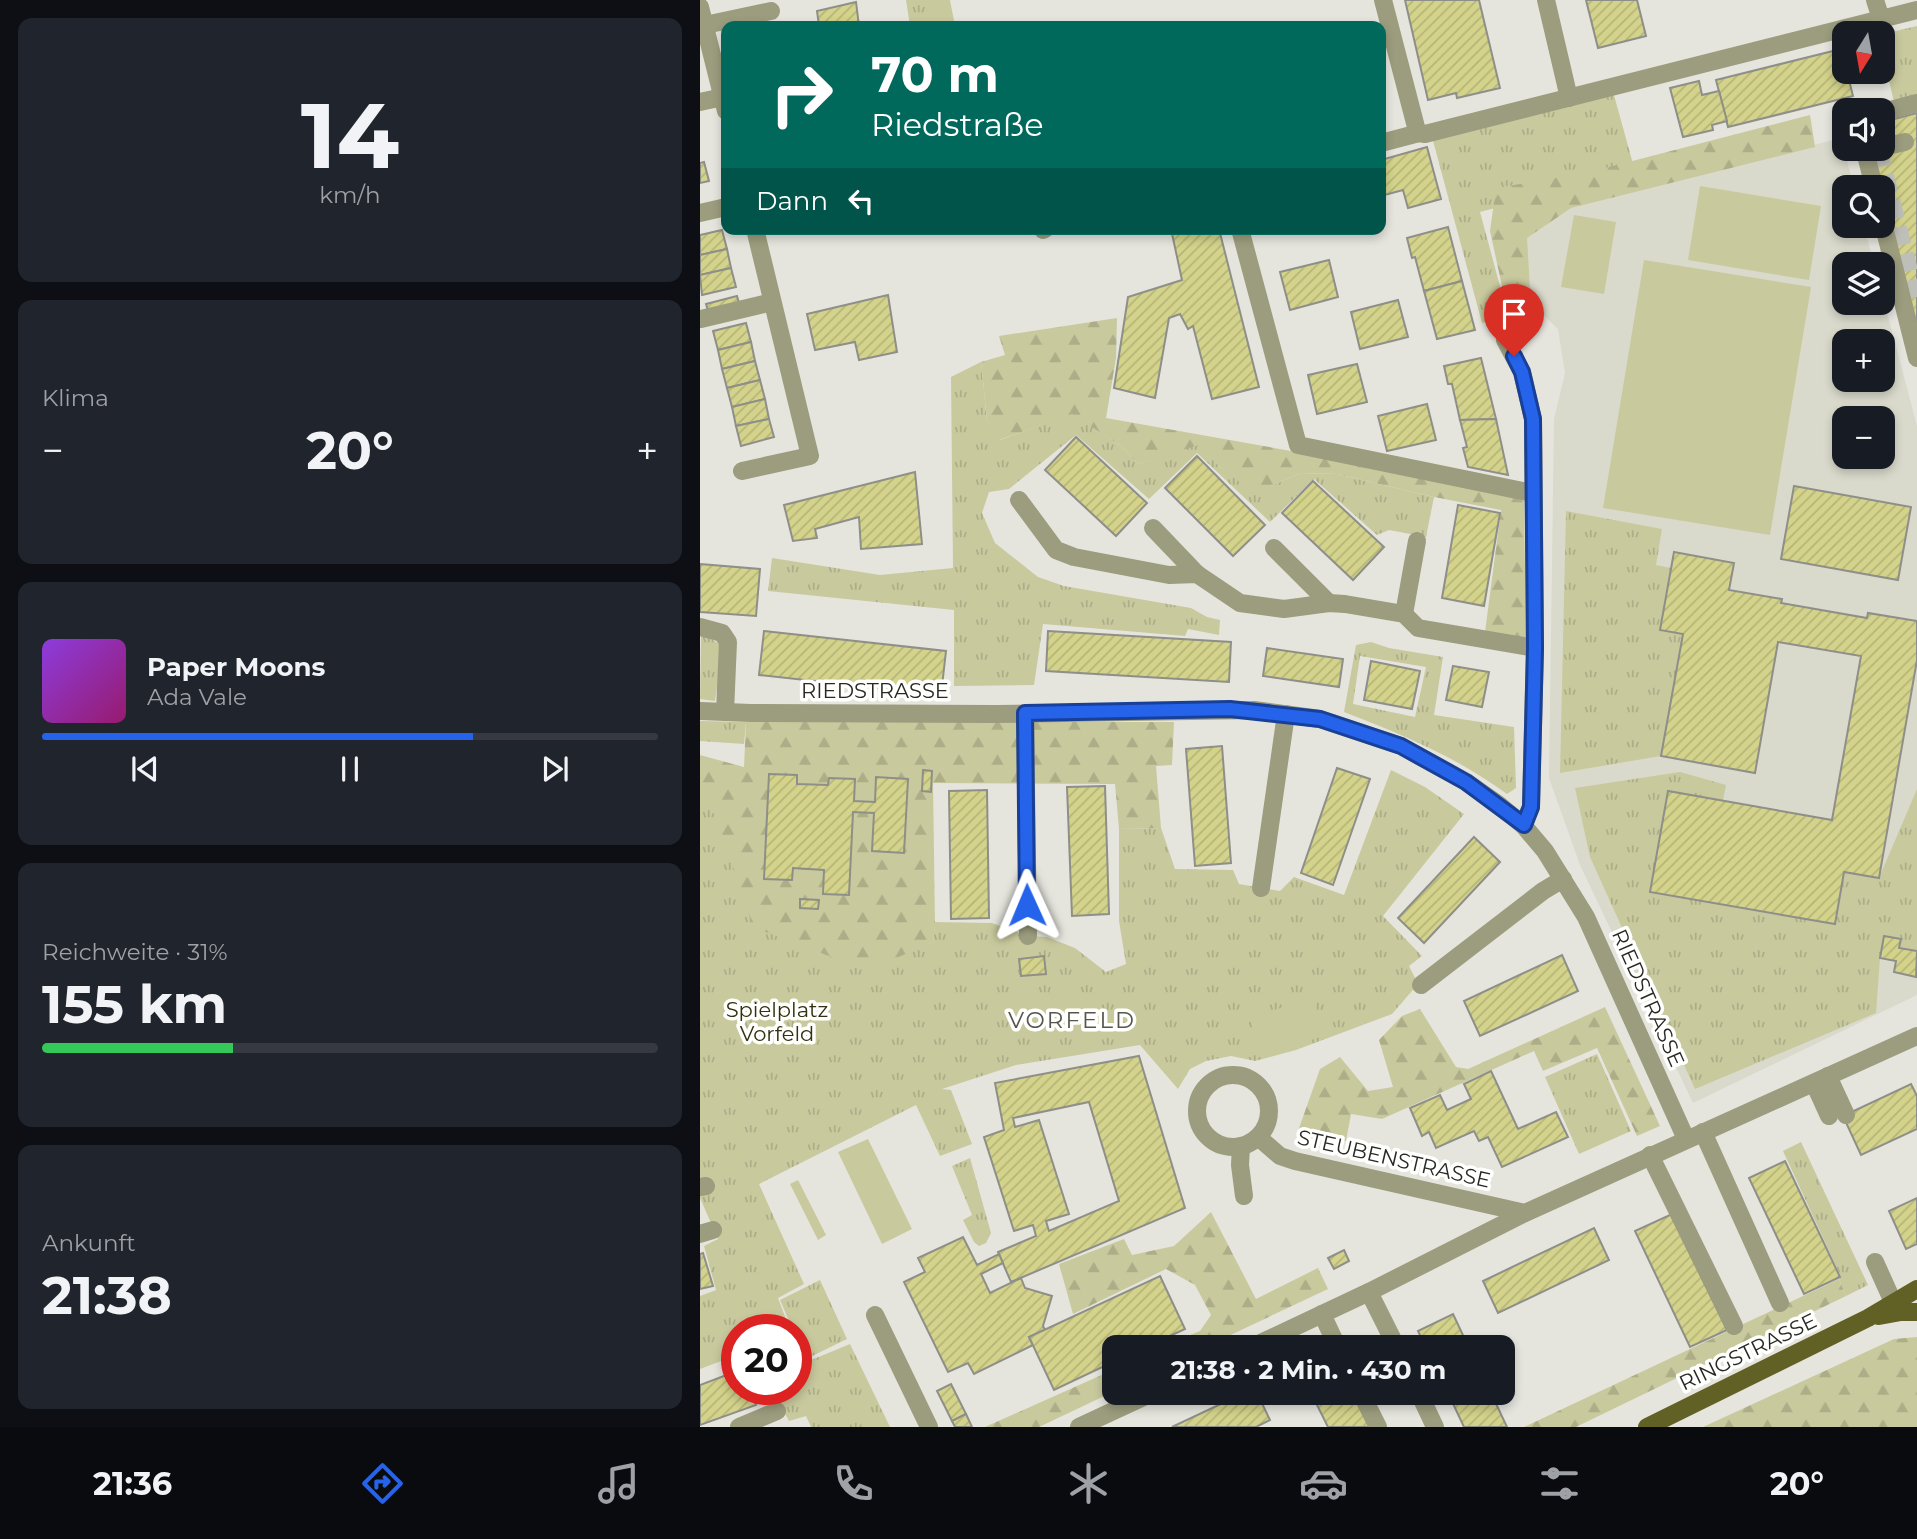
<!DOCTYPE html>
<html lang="de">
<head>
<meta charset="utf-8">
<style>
  body { margin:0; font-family:Montserrat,sans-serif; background:#20242c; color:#f1f3f6; height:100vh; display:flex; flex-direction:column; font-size:26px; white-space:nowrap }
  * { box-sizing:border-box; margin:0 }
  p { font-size:23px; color:#9ea1a6 }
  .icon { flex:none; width:38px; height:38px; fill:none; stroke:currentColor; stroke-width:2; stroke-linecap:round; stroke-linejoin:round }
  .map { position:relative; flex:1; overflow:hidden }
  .side { display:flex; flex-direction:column; gap:18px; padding:18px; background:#0d0f14; width:700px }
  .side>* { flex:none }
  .guide { position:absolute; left:21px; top:21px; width:665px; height:214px; border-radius:14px; box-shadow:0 4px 10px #0003; background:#00695c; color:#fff; overflow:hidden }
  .needle { width:46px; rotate:191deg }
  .buttons { position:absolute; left:1132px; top:21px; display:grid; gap:14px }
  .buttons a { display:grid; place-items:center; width:63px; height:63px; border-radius:14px; background:#171b24; box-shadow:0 4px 10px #0003; font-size:35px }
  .speed { position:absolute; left:21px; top:1314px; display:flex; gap:14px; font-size:35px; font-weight:700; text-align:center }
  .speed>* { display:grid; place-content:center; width:91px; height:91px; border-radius:50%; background:#171b24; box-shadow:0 4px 10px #0003; line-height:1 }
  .speed .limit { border:10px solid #d22; background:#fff; color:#111 }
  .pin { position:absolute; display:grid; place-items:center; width:60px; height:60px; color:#fff; margin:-72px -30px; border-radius:50% 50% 50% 0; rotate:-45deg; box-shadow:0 0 7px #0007 }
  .pin .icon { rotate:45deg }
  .me { position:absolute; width:77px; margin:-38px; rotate:359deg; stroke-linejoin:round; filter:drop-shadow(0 0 5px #0008) }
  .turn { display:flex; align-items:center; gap:24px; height:147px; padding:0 35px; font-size:32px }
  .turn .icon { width:91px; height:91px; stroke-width:2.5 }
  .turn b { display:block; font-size:49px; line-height:60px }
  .then { display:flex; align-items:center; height:66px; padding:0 35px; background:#0003; gap:14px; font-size:26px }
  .big { font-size:52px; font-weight:700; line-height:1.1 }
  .side .tile { flex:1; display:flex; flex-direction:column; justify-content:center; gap:10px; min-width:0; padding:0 24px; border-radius:14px; background:#20242c }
  .side .dial { align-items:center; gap:0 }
  .dial b { font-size:91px; line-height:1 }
  .song { display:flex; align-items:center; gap:21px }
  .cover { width:84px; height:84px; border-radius:10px; background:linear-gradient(135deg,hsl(270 70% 55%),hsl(320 70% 35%)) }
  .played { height:7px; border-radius:4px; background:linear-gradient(90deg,#2563eb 70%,#363941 70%) }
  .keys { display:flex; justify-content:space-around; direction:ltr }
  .heat { display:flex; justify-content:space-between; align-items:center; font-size:38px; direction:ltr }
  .charge { height:10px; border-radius:5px; background:linear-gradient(90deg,#34c759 31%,#363941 0) }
  .trip { position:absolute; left:402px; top:1335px; width:413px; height:70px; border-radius:14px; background:#171b24; box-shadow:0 4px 10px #0003; font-weight:700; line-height:70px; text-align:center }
  .menu { display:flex; height:112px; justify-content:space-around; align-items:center; background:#090b0e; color:#9ea1a6 }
  .menu .icon { width:49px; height:49px }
  .menu .current { color:#2563eb }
  .menu b { font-size:32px; color:#f1f3f6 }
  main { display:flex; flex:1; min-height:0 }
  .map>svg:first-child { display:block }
  .built { fill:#d9dacb; fill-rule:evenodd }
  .grass { fill:url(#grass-tufts); fill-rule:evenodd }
  .forest { fill:url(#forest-firs) }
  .pitch { fill:#c9c99e }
  .building { fill:url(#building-hatch); stroke:#8e8f88; stroke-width:2; fill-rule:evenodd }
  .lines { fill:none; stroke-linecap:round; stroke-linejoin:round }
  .minor-tunnel { stroke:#bfbfb9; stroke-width:18; stroke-dasharray:18 9; stroke-linecap:butt }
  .minor { stroke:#9c9c7e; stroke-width:18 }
  .major { stroke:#616025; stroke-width:18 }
  .route-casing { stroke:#184099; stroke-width:18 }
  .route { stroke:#2563eb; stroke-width:12 }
  .labels { text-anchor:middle; stroke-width:7; stroke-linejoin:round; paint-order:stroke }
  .street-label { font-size:21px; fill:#282825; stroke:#fffffe }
  .park-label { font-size:21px; fill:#313010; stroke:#fffffe }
  .neighbourhood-label { font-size:23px; letter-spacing:2px; fill:#565650; stroke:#fffffe }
</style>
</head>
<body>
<main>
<section class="side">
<div class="tile dial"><b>14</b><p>km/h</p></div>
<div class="tile"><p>Klima</p>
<div class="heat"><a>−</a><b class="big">20°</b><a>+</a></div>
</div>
<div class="tile">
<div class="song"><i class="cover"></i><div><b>Paper Moons</b><p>Ada Vale</p></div></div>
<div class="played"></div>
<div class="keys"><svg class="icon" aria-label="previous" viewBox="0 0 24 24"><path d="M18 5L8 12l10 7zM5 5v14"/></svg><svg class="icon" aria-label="pause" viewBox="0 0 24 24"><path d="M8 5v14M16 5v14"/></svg><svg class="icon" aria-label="next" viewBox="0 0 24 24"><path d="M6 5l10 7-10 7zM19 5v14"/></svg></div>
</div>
<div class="tile"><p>Reichweite · 31%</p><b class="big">155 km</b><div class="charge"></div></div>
<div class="tile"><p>Ankunft</p><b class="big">21:38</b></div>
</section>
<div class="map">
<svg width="1217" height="1427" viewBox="0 0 1217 1427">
  <defs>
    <pattern id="grass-tufts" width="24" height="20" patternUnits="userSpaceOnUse" patternTransform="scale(1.75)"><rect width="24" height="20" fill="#c9c99e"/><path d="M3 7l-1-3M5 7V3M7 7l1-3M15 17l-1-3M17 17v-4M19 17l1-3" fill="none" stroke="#adad88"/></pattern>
    <pattern id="forest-firs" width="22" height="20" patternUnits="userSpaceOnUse" patternTransform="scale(1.75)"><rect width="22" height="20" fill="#c9c99e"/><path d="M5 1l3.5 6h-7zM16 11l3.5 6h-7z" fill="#adad88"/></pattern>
    <pattern id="building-hatch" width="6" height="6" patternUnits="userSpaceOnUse" patternTransform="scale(1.75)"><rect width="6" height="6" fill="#d4d38b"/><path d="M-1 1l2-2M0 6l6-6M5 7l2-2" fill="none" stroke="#b6b578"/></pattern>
  </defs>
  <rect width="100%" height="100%" fill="#e5e5de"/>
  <!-- built -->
  <path class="built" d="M1141 138 1154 187H1144V226H1164L1174 264H1144V303H1183V297L1217 426V995L993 1103 880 865 849 778 854 419 865 373 858 329 821 293 815 221ZM1144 341H1183V380H1144ZM1144 418H1183V457H1144Z"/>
  <!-- grass -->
  <g class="grass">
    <polygon points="206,0 250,0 255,26 210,26"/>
    <polygon points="1217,26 1217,96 1194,102 1183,55 1183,34"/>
    <polygon points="912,88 935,171 780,212 808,316 782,323 732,137"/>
    <polygon points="281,362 287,420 300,440 372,413 421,446 438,464 499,444 521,468 571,486 600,473 637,474 734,497 726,537 689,530 677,535 614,479 570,522 497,453 449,499 376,435 309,489 289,492 282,513 295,543 338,577 364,586 491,608 507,617 520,620 519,635 488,629 485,636 343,624 334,685 254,686 254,610 68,591 72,558 180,575 253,568 251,377"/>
    <polygon points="866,511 962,529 956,565 971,568 960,630 983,634 961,756 860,773"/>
    <polygon points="1,636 10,638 19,644 21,660 15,701 0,699"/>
    <path d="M671 642 689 648 743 657 734 715 814 727 816 788 807 794C755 756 703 735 644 712L656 645ZM660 656 726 667 715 717 653 704Z"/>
    <polygon points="0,721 46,722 44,744 0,741"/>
    <polygon points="691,770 725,787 764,814 683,916 722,956 709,966 718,984 692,1014 596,1050 555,1061 531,1056 506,1061 490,1069 478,1089 440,1045 316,1065 242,1089 251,1090 272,1144 240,1156 216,1105 59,1184 104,1284 78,1298 90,1330 37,1330 37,1355 0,1369 0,1296 16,1290 4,1246 18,1239 0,1198 0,777 207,952 233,942 235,922 292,923 328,936 347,937 375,948 406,972 426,964 419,921 419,829 461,828 475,869 533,870 539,884 580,891 594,877 644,895"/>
    <polygon points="980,772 1026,785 1023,800 968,791 950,892 1134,924 1144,872 1179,878 1217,789 1217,951 1199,948 1184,936 1180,958 1176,1013 995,1089 890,857 875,788"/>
    <polygon points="897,1054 931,1131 879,1154 845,1077"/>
    <polygon points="1101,1142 1168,1285 1146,1296 1139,1279 1141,1277 1083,1151"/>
    <polygon points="270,1158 291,1233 286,1243 279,1246 274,1242 263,1220 272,1215 252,1166"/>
    <polygon points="120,1280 147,1339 106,1359 96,1336 96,1330 93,1330 80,1300"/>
    <polygon points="150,1344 190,1427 111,1427 106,1416 89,1421 79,1402 65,1405 58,1390 96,1390 96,1345 104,1363"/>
  </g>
  <!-- forest -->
  <g class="forest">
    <polygon points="1110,115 1115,147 871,208 827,238 831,305 807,309 790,231 796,188 886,173"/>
    <polygon points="417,318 416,358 406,418 776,484 824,501 826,638 785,632 801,510 734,497 637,474 600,473 571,486 557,495 521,468 499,445 438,464 421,446 372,414 299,440 287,420 281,362 305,355 299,336"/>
    <polygon points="46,722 474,722 472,765 456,766 461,828 419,829 415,784 233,783 235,925 233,942 171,969 150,964 53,927 16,817 0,793 0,755 44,767"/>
    <polygon points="905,1007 960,1126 937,1136 897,1048 843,1071 834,1051 682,1119 651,1114 646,1141 598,1131 620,1069 640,1057 668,1091 693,1087 679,1040 702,1016 720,1009 756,1067 768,1069"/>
    <polygon points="511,1212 556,1299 618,1268 628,1289 505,1347 462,1347 500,1331 511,1315 495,1285 466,1269 373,1314 359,1264 424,1239 432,1255 474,1246"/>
    <polygon points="1139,1279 1146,1296 876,1427 824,1427"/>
    <polygon points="1217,1337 1217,1427 1003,1427 1194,1339"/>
    <polygon points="415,1369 415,1391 339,1427 285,1427"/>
  </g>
  <!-- pitch -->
  <g class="pitch">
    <polygon points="1000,186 1121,206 1109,280 988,260"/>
    <polygon points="874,215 916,222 904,294 861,287"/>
    <polygon points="944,260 1111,287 1070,535 903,508"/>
    <polygon points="386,992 390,1030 322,1038 317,999"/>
    <polygon points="611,997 624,1034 563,1055 550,1019"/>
    <polygon points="168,1139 212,1229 182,1244 138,1152"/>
    <polygon points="98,1180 126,1235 118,1240 90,1184"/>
  </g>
  <!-- building -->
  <g class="building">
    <polygon points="705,0 779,0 800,88 757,98 756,93 728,100"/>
    <polygon points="886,0 937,0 946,36 898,48"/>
    <polygon points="156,2 159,26 119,26 117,11"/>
    <polygon points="1141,49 1144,72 1147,72 1153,96 1028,127 1016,80"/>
    <polygon points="999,81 1002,95 1019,91 1027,121 1012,125 1013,130 983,137 970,88"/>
    <polygon points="1217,113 1217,329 1183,226 1183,187 1167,187 1157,149 1183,149 1183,122"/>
    <polygon points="727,147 741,199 708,208 703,190 681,196 681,160"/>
    <polygon points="4,162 9,181 0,183 0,163"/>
    <polygon points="748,227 762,281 724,291 715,257 712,258 707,238"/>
    <polygon points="471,229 519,229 559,387 512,399 493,326 488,329 480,314 469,318 455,398 414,388 428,297 482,280"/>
    <polygon points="22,230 27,249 0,255 0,235"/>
    <polygon points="27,249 31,268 0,275 0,255"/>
    <polygon points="629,260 638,297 590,310 580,272"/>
    <polygon points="31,268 36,287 2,295 0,275"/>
    <polygon points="762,281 775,330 737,339 724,291"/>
    <polygon points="188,295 197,352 159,360 155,342 115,350 107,314"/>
    <polygon points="37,296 39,303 8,311 6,304"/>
    <polygon points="698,300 708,337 660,349 651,312"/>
    <polygon points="46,323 51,342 18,350 13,331"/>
    <polygon points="51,342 55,361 22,369 18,350"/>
    <polygon points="781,358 796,419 760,420 752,384 748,384 744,366"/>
    <polygon points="55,361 60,380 27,388 22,369"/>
    <polygon points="657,364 667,402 617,414 608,375"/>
    <polygon points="60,380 65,399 32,407 27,388"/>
    <polygon points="65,399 69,419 36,426 32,407"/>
    <polygon points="727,404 736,440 687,451 678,416"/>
    <polygon points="69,419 74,437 41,446 36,426"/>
    <polygon points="796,419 808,475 768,467 763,448 767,447 760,420"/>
    <polygon points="376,437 447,503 416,536 345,470"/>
    <polygon points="497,456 565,525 533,556 465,488"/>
    <polygon points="215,472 222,544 161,549 159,517 115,529 117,538 93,541 84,505"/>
    <polygon points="613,481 684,547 653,580 582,513"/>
    <polygon points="1094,486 1211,507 1198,580 1081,559"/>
    <polygon points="758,505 800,513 784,606 742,598"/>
    <polygon points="974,552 1034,563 1029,590 1082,599 1081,603 1167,618 1168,613 1217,621 1217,660 1179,878 1144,872 1135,924 950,892 968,791 1132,820 1161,656 1078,642 1055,773 961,756 983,634 960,630"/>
    <polygon points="0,564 60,569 56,616 0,612"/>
    <polygon points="64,631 246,651 241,695 59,675"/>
    <polygon points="348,631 531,642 529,682 346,671"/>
    <polygon points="567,648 643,659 639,687 563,676"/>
    <polygon points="671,661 720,671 712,709 664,700"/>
    <polygon points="753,666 789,672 782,707 746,700"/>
    <polygon points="522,746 531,863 495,866 486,749"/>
    <polygon points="637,768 670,779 633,885 601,873"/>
    <polygon points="223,770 232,771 231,792 222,791"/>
    <polygon points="69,774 97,775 97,784 128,785 129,778 155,779 154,801 175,802 176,777 208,779 204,853 172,851 174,813 153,812 149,895 123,894 124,870 93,868 92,880 64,879"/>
    <polygon points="405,786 409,914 372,916 367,787"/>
    <polygon points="287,790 289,918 251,919 249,791"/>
    <polygon points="774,837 800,862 724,943 698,918"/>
    <polygon points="100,899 119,900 118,909 100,908"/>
    <polygon points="1184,936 1201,939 1199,948 1217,951 1216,977 1194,972 1196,961 1180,958"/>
    <polygon points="862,955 878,991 780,1036 764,1001"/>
    <polygon points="344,956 346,974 321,976 319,959"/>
    <path d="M439 1056 485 1208 311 1282 298 1252 336 1236 333 1225 314 1231 284 1137 304 1130 295 1083ZM389 1102 419 1201 349 1231 346 1221 369 1214 339 1120 315 1127 313 1118Z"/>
    <polygon points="791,1071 818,1129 856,1112 868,1137 802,1167 788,1137 779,1141 774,1131 736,1148 729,1132 722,1136 710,1108 740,1095 747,1110 771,1099 764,1084"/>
    <polygon points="1211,1084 1217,1096 1217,1129 1161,1155 1143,1116"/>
    <polygon points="1085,1161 1140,1277 1104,1294 1049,1178"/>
    <polygon points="1217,1198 1217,1244 1206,1249 1189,1211"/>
    <polygon points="972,1214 1027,1330 990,1347 935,1231"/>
    <polygon points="894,1228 909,1260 798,1313 783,1281"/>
    <polygon points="263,1237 277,1265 299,1254 303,1263 281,1274 290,1293 321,1278 325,1288 352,1296 343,1326 345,1330 329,1337 333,1345 274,1374 268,1363 248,1372 204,1282 225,1272 218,1258"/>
    <polygon points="644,1250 649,1261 634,1269 628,1258"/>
    <polygon points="3,1253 13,1286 0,1289 0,1254"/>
    <polygon points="460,1276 485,1329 444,1348 415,1348 415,1361 354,1390 329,1337"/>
    <polygon points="753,1314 769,1348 726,1348 718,1331"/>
    <polygon points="37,1371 37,1390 50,1390 56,1405 0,1425 0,1385"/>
    <polygon points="251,1384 266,1414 252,1421 237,1391"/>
    <polygon points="544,1393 557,1393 570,1420 556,1427 472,1427"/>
    <polygon points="611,1393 655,1393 671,1427 628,1427"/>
    <polygon points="748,1393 791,1393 807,1427 764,1427"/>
    <polygon points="266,1414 272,1427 255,1427 252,1421"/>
  </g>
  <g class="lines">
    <!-- minor-tunnel -->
    <polyline class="minor-tunnel" points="1178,149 1217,302"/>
    <!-- minor -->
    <g class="minor">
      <polyline points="683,0 716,127 719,133 725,134 1217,10"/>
      <polyline points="846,0 869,98"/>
      <polyline points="1175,0 1181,19"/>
      <polyline points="0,7 26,111"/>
      <polyline points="5,25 71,11"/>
      <polyline points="0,102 23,97"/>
      <polyline points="1183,112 1217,103"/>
      <polyline points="681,143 719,133"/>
      <polyline points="1183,147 1205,142"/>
      <polyline points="1173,149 1165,151 1174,187"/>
      <polyline points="0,213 26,207"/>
      <polyline points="1183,223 1217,358"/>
      <polyline points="540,229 598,445 832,493"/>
      <polyline points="343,230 345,229"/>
      <polyline points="1,319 72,302"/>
      <polyline points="805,340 822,372 833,419 835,648 831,807 823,825"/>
      <polyline points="42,471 110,456 55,229"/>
      <polyline points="319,500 356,550 374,557 469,575 497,574 540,603 584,609 629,603 645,604 704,614 718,628 835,648"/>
      <polyline points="453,528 497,574"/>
      <polyline points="574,548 629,603"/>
      <polyline points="704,614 717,541"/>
      <polyline points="0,627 22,633 28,642 25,712"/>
      <polyline points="0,711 51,713 295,714 554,710 620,719 701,746 766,782 799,805 823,825 845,851 886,917 986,1139"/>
      <polyline points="325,713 328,936"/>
      <polyline points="561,888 586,714"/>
      <polyline points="721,985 843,891 863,879"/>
      <circle cx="533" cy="1111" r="36"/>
      <polyline points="1128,1076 1146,1115"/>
      <polyline points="1114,1083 1129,1116"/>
      <polyline points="1003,1132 1080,1303"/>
      <polyline points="558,1137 580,1156 595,1161 825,1213"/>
      <polyline points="541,1146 540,1165 544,1196"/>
      <polyline points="950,1155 1034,1326"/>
      <polyline points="0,1187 6,1186"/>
      <polyline points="0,1234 13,1230"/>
      <polyline points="1175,1262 1193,1302"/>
      <polyline points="669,1292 697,1348"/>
      <polyline points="622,1314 638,1348"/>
      <polyline points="175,1315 229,1427"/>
      <polyline points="550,1348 669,1292 825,1213 1217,1036"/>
      <polyline points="661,1393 678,1427"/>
      <polyline points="719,1393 735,1427"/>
      <polyline points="39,1427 77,1411"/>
      <polyline points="379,1427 452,1393"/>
    </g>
    <!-- major -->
    <g class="major">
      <polyline points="1179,1316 1201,1312 1217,1312"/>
      <polyline points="947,1427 1168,1318 1217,1289"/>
    </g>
  </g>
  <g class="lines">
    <defs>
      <polyline id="route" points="327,905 325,713 530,709 620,719 701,746 766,782 824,825 831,807 835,648 833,419 822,372 814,356"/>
    </defs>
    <!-- route casing -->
    <use href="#route" class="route-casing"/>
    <!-- route -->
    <use href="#route" class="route"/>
  </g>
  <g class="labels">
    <!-- street labels -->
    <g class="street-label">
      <text x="175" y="698">RIEDSTRASSE</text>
      <text transform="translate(948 998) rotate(66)" y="7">RIEDSTRASSE</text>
      <text transform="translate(694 1159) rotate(13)" y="7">STEUBENSTRASSE</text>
      <text transform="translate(1048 1352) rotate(-26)" y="7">RINGSTRASSE</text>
    </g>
    <!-- park labels -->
    <g class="park-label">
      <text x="77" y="1017">Spielplatz<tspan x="77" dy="24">Vorfeld</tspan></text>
    </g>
    <!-- neighbourhood labels -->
    <g class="neighbourhood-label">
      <text x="372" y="1028">VORFELD</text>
    </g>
  </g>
</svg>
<div class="buttons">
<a><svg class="needle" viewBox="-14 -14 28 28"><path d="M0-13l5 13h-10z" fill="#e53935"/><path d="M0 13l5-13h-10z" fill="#9ea1a6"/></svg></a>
<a><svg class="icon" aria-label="sound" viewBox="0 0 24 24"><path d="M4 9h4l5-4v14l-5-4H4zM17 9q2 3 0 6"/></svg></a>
<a><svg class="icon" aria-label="search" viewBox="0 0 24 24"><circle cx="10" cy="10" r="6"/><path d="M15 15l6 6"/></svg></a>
<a><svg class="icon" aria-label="layers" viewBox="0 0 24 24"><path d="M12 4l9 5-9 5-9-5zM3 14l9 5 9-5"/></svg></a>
<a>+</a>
<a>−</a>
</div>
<div class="speed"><div class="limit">20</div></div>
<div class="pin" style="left:814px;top:356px;background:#d93025"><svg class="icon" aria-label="arrive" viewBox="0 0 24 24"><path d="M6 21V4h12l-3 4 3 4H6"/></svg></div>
<svg class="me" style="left:327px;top:905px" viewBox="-20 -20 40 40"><path d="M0-17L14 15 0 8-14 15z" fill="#2563eb" stroke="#fff" stroke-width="4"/></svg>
<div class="trip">21:38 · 2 Min. · 430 m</div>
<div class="guide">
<div class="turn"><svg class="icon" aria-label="right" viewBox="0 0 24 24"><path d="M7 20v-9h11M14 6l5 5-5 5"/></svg><div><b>70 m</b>Riedstraße</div></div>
<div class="then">Dann<svg class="icon" aria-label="left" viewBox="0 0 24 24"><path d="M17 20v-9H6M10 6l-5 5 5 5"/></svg></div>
</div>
</div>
</main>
<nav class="menu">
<b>21:36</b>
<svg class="icon current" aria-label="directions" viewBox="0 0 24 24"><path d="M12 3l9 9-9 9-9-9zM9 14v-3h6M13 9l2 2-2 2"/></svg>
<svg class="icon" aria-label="music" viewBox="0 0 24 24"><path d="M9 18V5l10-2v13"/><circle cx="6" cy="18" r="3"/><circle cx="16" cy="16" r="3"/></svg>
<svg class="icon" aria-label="phone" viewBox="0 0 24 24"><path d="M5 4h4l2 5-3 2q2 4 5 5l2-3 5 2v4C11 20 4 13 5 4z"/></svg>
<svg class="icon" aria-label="climate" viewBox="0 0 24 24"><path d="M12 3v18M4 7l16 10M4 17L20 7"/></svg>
<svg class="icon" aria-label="car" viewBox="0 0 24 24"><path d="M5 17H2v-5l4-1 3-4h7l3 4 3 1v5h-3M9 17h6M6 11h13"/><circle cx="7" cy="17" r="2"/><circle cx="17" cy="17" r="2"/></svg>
<svg class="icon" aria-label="filters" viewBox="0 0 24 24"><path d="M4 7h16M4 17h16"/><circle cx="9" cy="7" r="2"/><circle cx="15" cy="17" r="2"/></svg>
<b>20°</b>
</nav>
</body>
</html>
